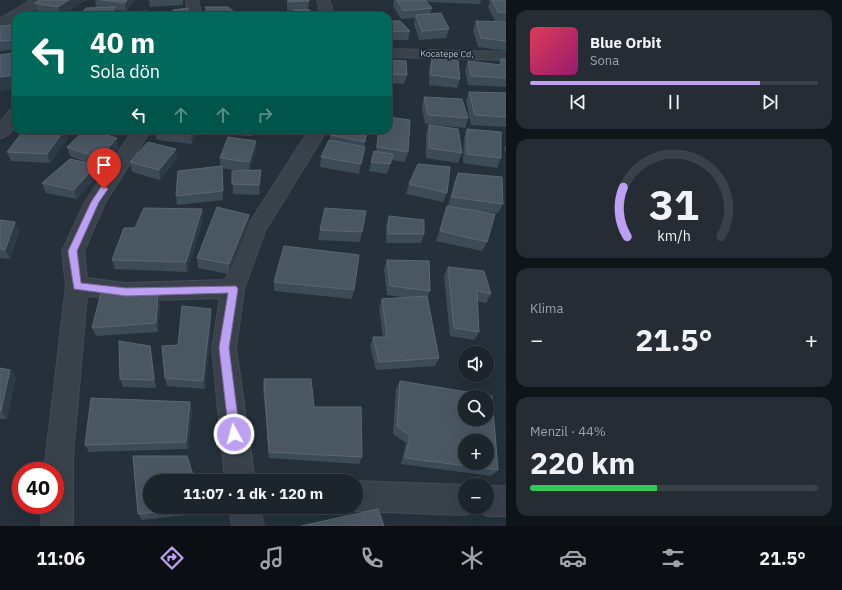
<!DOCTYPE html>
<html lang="tr">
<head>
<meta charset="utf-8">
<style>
  body { margin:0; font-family:"IBM Plex Sans",sans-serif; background:#252c34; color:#f1f3f6; height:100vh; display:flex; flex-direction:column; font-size:15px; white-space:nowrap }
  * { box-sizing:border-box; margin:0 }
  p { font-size:13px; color:#a0a4a9 }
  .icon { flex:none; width:22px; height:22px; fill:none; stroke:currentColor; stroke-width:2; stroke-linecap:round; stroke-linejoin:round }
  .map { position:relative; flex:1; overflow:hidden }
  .details { display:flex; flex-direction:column; gap:10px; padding:10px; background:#0f1418; width:336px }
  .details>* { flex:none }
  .hud { position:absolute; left:12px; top:12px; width:380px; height:122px; border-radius:12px; box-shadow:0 4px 16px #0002,0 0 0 1px #3a4148; background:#00695c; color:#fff; overflow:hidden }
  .tools { position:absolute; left:458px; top:346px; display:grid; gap:8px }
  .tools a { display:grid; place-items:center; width:36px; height:36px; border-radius:50%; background:#1c242c; box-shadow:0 4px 16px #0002,0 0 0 1px #3a4148; font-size:20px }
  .speed { position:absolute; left:12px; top:462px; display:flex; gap:8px; font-size:20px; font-weight:700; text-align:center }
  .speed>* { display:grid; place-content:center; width:52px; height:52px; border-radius:50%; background:#1c242c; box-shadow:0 4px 16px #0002,0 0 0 1px #3a4148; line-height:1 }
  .speed .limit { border:6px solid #d22; background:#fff; color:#111 }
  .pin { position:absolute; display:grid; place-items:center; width:34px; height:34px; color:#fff; margin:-41px -17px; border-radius:50% 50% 50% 0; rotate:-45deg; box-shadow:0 0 4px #0007 }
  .pin .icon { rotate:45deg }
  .me { position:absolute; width:44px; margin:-22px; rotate:353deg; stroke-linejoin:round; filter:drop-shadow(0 0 3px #0008) }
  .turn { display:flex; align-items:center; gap:14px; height:84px; padding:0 12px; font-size:18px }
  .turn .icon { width:52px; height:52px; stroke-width:2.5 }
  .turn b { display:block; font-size:28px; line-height:34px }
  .lanes { display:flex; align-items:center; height:38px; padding:0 12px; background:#0003; justify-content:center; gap:20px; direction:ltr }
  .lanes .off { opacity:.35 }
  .big { font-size:30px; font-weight:800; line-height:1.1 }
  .details .tile { flex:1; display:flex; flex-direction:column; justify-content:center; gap:6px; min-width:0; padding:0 14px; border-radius:12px; background:#252c34 }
  .details .dial { align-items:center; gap:0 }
  .dial svg { height:104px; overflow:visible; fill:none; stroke:#3a4148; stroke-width:7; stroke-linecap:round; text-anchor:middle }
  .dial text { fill:#f1f3f6; stroke:none }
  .song { display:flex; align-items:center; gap:12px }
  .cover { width:48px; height:48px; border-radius:6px; background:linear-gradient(135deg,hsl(350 70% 55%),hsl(320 70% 35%)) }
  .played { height:4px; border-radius:2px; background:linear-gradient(90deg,#bca0f2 80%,#3a4148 80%) }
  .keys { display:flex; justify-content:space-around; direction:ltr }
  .heat { display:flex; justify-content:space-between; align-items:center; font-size:22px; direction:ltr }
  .charge { height:6px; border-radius:3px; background:linear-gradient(90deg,#34c759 44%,#3a4148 0) }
  .trip { position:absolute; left:143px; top:474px; width:220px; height:40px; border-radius:20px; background:#1c242c; box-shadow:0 4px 16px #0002,0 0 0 1px #3a4148; font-weight:800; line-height:40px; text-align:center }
  .menu { display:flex; height:64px; justify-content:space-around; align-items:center; background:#0b0e12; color:#a0a4a9 }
  .menu .icon { width:28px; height:28px }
  .menu .current { color:#bca0f2 }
  .menu b { font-size:18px; color:#f1f3f6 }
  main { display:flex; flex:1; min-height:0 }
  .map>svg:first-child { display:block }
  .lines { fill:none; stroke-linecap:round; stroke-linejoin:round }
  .minor-casing { stroke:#424b54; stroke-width:2 }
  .minor { fill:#39424b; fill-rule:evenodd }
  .wall { fill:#3d4b57 }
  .shaded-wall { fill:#2e3b47 }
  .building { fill:#4a5763; stroke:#5a6773; fill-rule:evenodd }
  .route { fill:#bca0f2; stroke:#7a689d }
  .labels { text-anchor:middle; stroke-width:4; stroke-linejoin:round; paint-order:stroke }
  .far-street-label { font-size:9px; fill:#b4bdc7; stroke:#1e2730 }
</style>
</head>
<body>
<main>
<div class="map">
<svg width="506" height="526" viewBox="0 0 506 526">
  <rect width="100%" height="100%" fill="#25303b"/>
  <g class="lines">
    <defs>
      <g id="minor">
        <polygon points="31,0 46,0 24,16 16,16 16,21 0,29 0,19"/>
        <polygon points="186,0 198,0 202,16 188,16"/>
        <polygon points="317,0 329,0 335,16 321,16"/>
        <polygon points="388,49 506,52 506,60 388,57"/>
        <polygon points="16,55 16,63 0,66 0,56"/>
        <path d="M16 109C16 122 15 135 0 138V122L10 110Z"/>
        <polygon points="133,130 151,130 105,203 84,251 87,278 125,283 225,280 245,230 309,130 327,130 265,231 244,289 236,348 255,481 225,481 212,348 220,298 125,301 87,296 73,457 73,526 41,526 42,505 55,505 55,471 44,471 66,286 62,251 85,202"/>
        <polygon points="356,481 465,485 465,507 487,507 487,486 506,486 506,516 487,516 476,510 465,515 356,511 346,507 356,507"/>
        <polygon points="229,507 259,507 264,526 232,526"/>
      </g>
    </defs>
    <!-- minor casing -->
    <use href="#minor" class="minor-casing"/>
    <!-- minor -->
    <use href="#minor" class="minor"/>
  </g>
  <!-- wall -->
  <g class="wall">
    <polygon points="40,0 86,0 60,16 37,12 35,3"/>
    <polygon points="95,0 135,0 126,11 116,10 117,16 96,7"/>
    <polygon points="149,0 183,0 183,5 150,7"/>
    <polygon points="287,0 309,0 308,10 312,16 292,16 293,10 287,11"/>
    <polygon points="394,0 481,0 480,4 426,2 432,8 430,14 449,29 446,38 419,40 414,24 415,18 401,19 393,6"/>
    <polygon points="488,0 506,0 506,22 495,21 488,7 490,2"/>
    <polygon points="205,7 239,16 206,16"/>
    <polygon points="388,21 410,31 408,40 388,40"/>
    <polygon points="476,21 506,23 506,51 478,47 473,30"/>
    <polygon points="16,25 16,49 0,51 0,26"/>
    <polygon points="432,58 460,79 457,88 429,85 429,67"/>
    <polygon points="501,59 506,59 506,87 468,85 465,70 468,61 499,65"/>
    <polygon points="388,65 407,75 404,84 388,83"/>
    <polygon points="469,92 506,93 506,127 471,125 466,101"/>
    <polygon points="424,97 468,118 465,128 425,124 422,107"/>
    <polygon points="429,125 462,153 458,163 426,158 426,135"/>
    <polygon points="467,129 501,158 497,168 463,163 464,138"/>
    <polygon points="105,130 134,130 129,136"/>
    <polygon points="155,130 198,130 192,144 157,140"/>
    <polygon points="208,130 254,130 252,136 208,133"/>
    <polygon points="330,130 367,130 359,174 320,167 321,157 330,140"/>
    <polygon points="378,130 388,130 408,152 405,162 392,160 387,174 369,171 371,162 376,152"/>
    <polygon points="68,138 50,163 11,161 7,152"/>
    <polygon points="506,145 506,154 504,149"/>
    <polygon points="67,147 119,148 102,167 96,166 99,174 77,199 46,193 42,183 91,164 70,156"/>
    <polygon points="256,151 249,170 261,170 261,180 259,195 233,194 232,171 241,171 222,168 223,200 177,205 176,196 220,166 220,158"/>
    <polygon points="177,158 160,180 132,172 130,162"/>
    <polygon points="458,173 503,204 498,213 469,210 487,242 482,251 436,241 444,215 447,206 448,206 454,183"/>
    <polygon points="409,184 447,193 443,202 406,194"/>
    <polygon points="202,209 203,219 187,272 115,269 112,260 135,228"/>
    <polygon points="366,211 360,242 318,240 320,230"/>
    <polygon points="249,215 249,225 229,274 198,268 197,258"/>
    <polygon points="389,216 424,234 421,243 386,243 386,225"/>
    <polygon points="0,220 15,222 19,231 10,259 0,258"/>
    <polygon points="387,260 430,291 427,298 439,358 435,366 376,370 370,346 373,337 383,337 379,308 382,299 403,297 387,295 384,269"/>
    <polygon points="448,267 491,294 486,303 477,301 479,332 474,340 450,336 444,276"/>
    <polygon points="274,282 354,290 352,299 274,291"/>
    <polygon points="160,303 158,332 96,336 92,328"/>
    <polygon points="212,317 205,389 167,386 165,378 178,345"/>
    <polygon points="150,346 152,355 156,388 123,387 120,379"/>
    <polygon points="0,368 10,370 16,378 7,419 0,419"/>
    <polygon points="264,379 314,407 362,457 359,464 269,458 263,387"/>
    <polygon points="400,381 498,470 491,476 401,464 406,443 393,434 396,389"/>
    <polygon points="190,402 192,410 188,449 89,452 85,445"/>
    <polygon points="203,507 204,513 142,520 138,514"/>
  </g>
  <!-- shaded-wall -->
  <g class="shaded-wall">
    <polygon points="69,0 86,0 60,16 58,7"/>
    <polygon points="127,0 135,0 126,11 125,3"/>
    <polygon points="116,7 117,16 109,16"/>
    <polygon points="13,53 16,60 16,71"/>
    <polygon points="16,75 16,89 0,91 0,77"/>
    <polygon points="64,130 66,130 68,138 50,163 47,154"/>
    <polygon points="127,130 134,130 129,136"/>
    <polygon points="193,130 198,130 192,144 191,135"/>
    <polygon points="252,130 254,130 252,136"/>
    <polygon points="117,138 119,148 102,167 99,158"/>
    <polygon points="256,141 256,151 249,172 249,162"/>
    <polygon points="176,149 177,158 160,180 159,170"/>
    <polygon points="393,154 391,163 387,174"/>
    <polygon points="96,165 99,174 77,199 74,190"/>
    <polygon points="261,170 261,180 259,195 259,185"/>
    <polygon points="202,209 203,219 187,272 186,262"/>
    <polygon points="249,215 249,225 229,274 229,264"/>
    <polygon points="15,222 19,231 10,259 5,250"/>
    <polygon points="158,294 160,303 158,332 156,323"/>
    <polygon points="211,309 212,317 205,389 203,381"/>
    <polygon points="150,346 152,355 156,388 154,380"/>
    <polygon points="10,370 16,378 7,419 1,411"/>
    <polygon points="190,402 192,410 188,449 186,442"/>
  </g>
  <!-- building -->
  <g class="building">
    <polygon points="40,0 69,0 58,7 35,3"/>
    <polygon points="101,0 127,0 125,3"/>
    <polygon points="288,0 309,0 309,1 288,2"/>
    <polygon points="397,0 425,0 432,8 403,11"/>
    <polygon points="492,0 506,0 506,13 498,12"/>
    <polygon points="116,7 109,16 78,16 86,8"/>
    <polygon points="205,7 228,7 239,16 210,16"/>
    <polygon points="188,8 187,16 169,16 173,10"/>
    <polygon points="293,10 310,10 312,16 294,16"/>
    <polygon points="148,11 146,16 122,16 124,12"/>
    <polygon points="441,13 449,29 422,31 416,15"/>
    <polygon points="388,21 400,21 410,31 388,32"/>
    <polygon points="476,21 505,22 506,23 506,41 481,38"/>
    <polygon points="16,25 16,40 0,41 0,26"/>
    <polygon points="13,53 16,71 16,75 0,77 0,55"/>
    <polygon points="432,58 458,61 460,79 431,75"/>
    <polygon points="501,59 506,59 506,78 471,76 468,61 501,65"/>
    <polygon points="389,60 406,61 407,75 388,74 388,65"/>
    <polygon points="469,92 506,93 506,117 475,115"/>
    <polygon points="424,97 462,99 468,118 428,115"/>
    <polygon points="388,117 410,120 408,152 377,147 379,130 388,130"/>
    <polygon points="429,125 458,129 462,153 429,148"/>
    <polygon points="467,129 501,132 501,158 467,154"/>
    <polygon points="24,130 64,130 47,154 7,152"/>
    <polygon points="85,130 88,130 117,138 99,158 67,147"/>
    <polygon points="155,130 193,130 191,135 155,131"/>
    <polygon points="331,130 367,130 365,142 331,135"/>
    <polygon points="228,137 256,141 249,162 220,158"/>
    <polygon points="329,140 365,147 361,164 321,157"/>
    <polygon points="148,142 176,149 159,170 130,162"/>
    <polygon points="374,151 393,154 390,164 371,162"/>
    <polygon points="70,159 96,165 74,190 42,183"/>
    <polygon points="418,164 450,167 447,193 409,184"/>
    <polygon points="222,166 223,191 176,196 178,171"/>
    <polygon points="261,170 259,185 232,184 232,171"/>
    <polygon points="458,173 502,177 503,204 452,197"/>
    <polygon points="447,206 495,214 487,242 440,231"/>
    <polygon points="217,207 249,215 229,264 197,258"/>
    <polygon points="144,208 202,209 186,262 112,260 124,228 135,228"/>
    <polygon points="325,208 366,211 362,232 320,230"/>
    <polygon points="389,216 424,220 424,234 388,234"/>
    <polygon points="0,220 15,222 5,250 0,249"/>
    <polygon points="284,246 359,255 354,290 274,282"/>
    <polygon points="387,260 429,261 430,291 390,286"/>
    <polygon points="448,267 484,271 491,294 477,291 479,332 454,328"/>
    <polygon points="101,293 158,294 156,323 92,328"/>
    <polygon points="427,296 439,358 379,362 373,337 387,337 382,299"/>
    <polygon points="182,306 211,309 203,381 165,378 162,346 178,345"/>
    <polygon points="119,341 150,346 154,380 120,379"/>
    <polygon points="0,368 10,370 1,411 0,411"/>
    <polygon points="264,379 311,379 314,407 361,407 362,457 269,452"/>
    <path d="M400 381 492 396 498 470 405 458 410 436 397 426ZM465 397H487V419H465ZM465 441H487V463H465Z"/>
    <polygon points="91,398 190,402 186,442 85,445"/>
    <polygon points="133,456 187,456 195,481 150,481 150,507 203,507 138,514"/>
    <polygon points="378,509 384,526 301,526"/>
  </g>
  <!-- route -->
  <polygon class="route" points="104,186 108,189 99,202 77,251 81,283 126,288 236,286 238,289 229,348 240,434 238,437 234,439 230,437 229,434 219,348 228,293 126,296 74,289 68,251 91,202 101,187"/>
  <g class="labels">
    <!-- far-street labels -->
    <g class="far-street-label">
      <text transform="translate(447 54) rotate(1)" y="3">Kocatepe Cd.</text>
    </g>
  </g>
</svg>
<div class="tools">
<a><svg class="icon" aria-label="sound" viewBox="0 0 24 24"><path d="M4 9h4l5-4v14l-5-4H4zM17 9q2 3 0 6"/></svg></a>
<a><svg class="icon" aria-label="search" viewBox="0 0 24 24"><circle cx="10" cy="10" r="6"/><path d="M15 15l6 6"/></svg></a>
<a>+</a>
<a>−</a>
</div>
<div class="speed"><div class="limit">40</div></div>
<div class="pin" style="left:104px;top:189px;background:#d93025"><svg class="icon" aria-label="arrive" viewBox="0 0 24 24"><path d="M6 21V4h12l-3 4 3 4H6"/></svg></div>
<svg class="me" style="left:234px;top:434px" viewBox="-20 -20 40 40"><circle r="17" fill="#bca0f2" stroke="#fff" stroke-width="3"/><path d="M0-11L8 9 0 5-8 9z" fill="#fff"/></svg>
<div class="trip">11:07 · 1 dk · 120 m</div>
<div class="hud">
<div class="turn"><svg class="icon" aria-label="left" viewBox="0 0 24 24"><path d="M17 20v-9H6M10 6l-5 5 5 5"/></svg><div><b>40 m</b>Sola dön</div></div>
<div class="lanes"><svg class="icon" aria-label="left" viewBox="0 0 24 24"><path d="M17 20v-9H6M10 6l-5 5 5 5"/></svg><svg class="icon off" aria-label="ahead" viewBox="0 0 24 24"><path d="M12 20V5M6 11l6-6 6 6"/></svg><svg class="icon off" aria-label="ahead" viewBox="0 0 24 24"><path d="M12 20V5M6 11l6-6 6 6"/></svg><svg class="icon off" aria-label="right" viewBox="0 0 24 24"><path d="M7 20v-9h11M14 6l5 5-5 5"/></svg></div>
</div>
</div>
<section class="details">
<div class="tile">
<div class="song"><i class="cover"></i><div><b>Blue Orbit</b><p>Sona</p></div></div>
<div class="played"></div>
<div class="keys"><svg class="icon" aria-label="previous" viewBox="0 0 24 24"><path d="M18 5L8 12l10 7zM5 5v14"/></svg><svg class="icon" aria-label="pause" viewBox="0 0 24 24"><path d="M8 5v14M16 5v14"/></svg><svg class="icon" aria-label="next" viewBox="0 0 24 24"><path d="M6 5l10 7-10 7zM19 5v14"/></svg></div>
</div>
<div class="tile dial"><svg viewBox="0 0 100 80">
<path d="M14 69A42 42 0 1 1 86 69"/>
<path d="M14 69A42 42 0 0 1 11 31" stroke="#bca0f2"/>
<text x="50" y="56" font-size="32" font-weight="700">31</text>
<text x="50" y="72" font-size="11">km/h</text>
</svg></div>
<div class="tile"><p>Klima</p>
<div class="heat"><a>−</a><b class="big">21.5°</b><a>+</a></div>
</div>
<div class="tile"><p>Menzil · 44%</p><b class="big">220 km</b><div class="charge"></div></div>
</section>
</main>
<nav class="menu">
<b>11:06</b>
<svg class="icon current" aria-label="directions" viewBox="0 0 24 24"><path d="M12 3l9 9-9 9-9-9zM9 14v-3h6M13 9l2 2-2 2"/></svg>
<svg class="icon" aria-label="music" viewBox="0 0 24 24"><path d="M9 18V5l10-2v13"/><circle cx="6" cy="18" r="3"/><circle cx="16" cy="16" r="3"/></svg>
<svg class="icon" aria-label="phone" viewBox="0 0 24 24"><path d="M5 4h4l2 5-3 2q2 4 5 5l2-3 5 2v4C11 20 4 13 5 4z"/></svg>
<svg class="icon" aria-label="climate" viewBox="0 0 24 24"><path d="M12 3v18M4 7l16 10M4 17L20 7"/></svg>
<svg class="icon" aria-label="car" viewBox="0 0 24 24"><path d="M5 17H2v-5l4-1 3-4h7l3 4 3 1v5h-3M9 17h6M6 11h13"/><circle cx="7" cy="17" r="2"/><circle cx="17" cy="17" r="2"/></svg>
<svg class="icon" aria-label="filters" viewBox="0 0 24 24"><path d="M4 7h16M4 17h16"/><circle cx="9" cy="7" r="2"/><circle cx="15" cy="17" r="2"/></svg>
<b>21.5°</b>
</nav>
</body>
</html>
